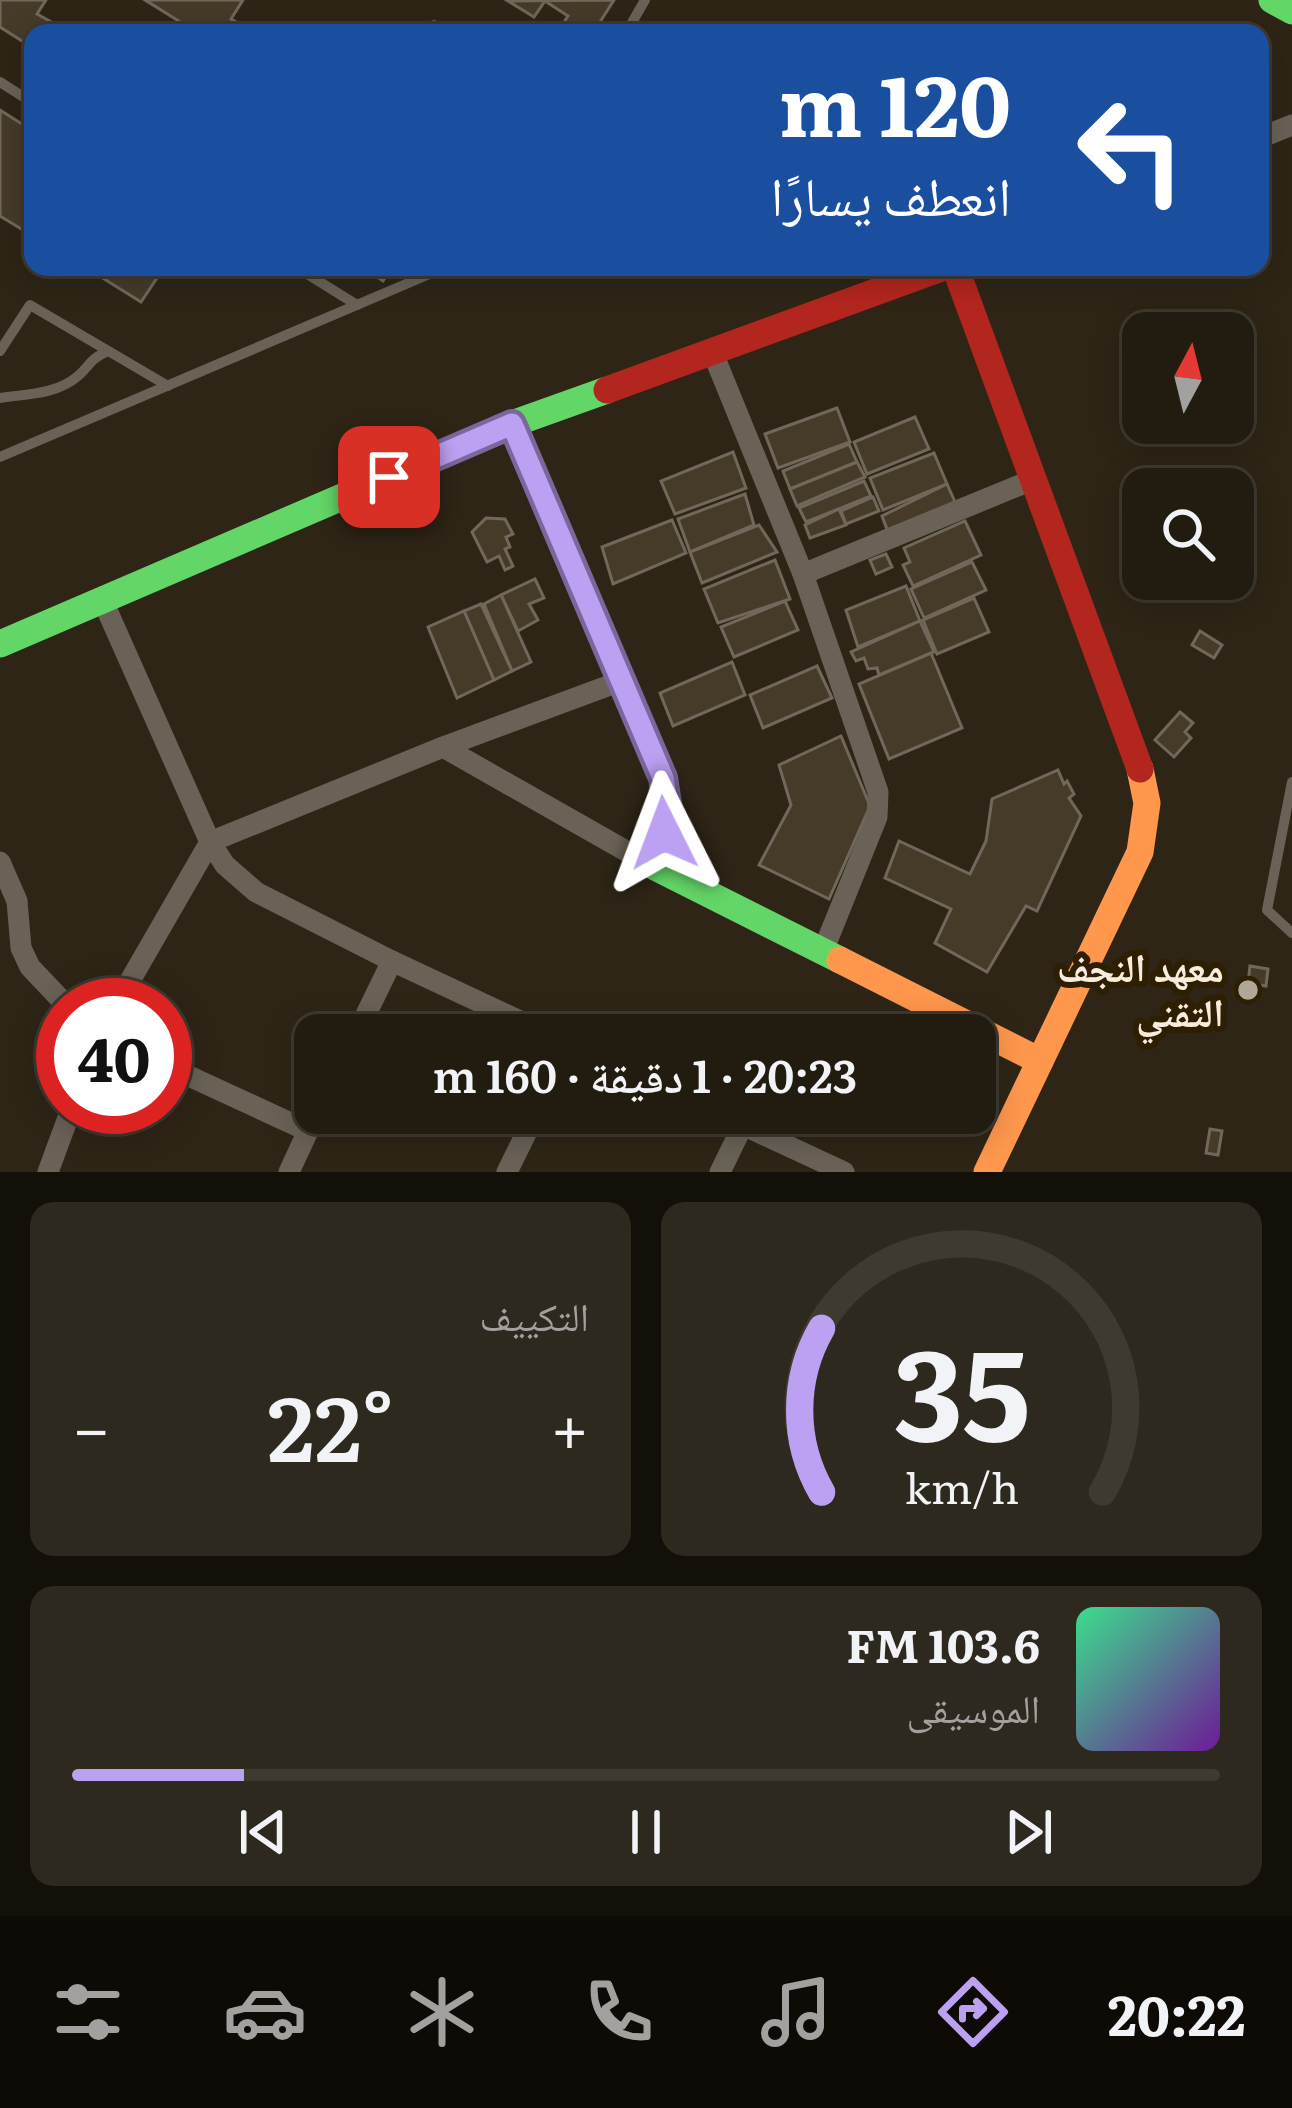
<!DOCTYPE html>
<html lang="ar">
<head>
<meta charset="utf-8">
<style>
  body { margin:0; font-family:Literata,"Noto Naskh Arabic",serif; background:#2e291e; color:#f1f3f6; direction:rtl; height:100vh; display:flex; flex-direction:column; font-size:45px; white-space:nowrap }
  * { box-sizing:border-box; margin:0 }
  p { font-size:39px; color:#a2a19f }
  .icon { flex:none; width:66px; height:66px; fill:none; stroke:currentColor; stroke-width:2; stroke-linecap:round; stroke-linejoin:round }
  .map { position:relative; height:1172px; overflow:hidden; direction:ltr }
  .drawer { display:flex; flex-direction:column; gap:30px; padding:30px; background:#130f09; flex:1 }
  .drawer>* { flex:none }
  .guide { position:absolute; left:24px; top:24px; width:1245px; height:252px; border-radius:24px; box-shadow:0 6px 30px #0003,0 0 0 3px #3f3a30; direction:rtl; background:#1a4fa0; color:#fff; overflow:hidden }
  .needle { width:78px; rotate:7deg }
  .tools { position:absolute; left:1122px; top:312px; display:grid; gap:24px }
  .tools a { display:grid; place-items:center; width:132px; height:132px; border-radius:24px; background:#221c10; box-shadow:0 6px 30px #0003,0 0 0 3px #3f3a30; font-size:60px }
  .speed { position:absolute; left:36px; top:978px; display:flex; gap:24px; font-size:60px; font-weight:700; text-align:center }
  .speed>* { display:grid; place-content:center; width:156px; height:156px; border-radius:50%; background:#221c10; box-shadow:0 6px 30px #0003,0 0 0 3px #3f3a30; line-height:1 }
  .speed .limit { border:18px solid #d22; background:#fff; color:#111 }
  .pin { position:absolute; display:grid; place-items:center; width:102px; height:102px; color:#fff; margin:-51px; border-radius:24px; box-shadow:0 6px 18px #0006 }
  .me { position:absolute; width:132px; margin:-66px; rotate:357deg; stroke-linejoin:round; filter:drop-shadow(0 0 9px #0008) }
  .turn { display:flex; align-items:center; gap:42px; height:252px; padding:0 60px; font-size:54px }
  .turn .icon { width:156px; height:156px; stroke-width:2.5 }
  .turn b { display:block; font-size:84px; line-height:102px }
  .big { font-size:90px; font-weight:600; line-height:1.1 }
  .drawer .tile { flex:1; display:flex; flex-direction:column; justify-content:center; gap:18px; min-width:0; padding:0 42px; border-radius:24px; background:#2e291e }
  .drawer .dial { align-items:center; gap:0 }
  .dial svg { height:312px; overflow:visible; fill:none; stroke:#3f3a30; stroke-width:7; stroke-linecap:round; text-anchor:middle }
  .dial text { fill:#f1f3f6; stroke:none }
  .song { display:flex; align-items:center; gap:36px }
  .cover { width:144px; height:144px; border-radius:18px; background:linear-gradient(135deg,hsl(150 70% 55%),hsl(280 70% 35%)) }
  .played { height:12px; border-radius:6px; background:linear-gradient(90deg,#bca0f2 15%,#3f3a30 15%) }
  .keys { display:flex; justify-content:space-around; direction:ltr }
  .heat { display:flex; justify-content:space-between; align-items:center; font-size:66px; direction:ltr }
  .drawer .tiles { flex:1; display:grid; gap:30px; grid-template-columns:1fr 1fr }
  .tile:last-child { grid-column:span 2 }
  .trip { position:absolute; left:294px; top:1014px; width:702px; height:120px; border-radius:24px; background:#221c10; box-shadow:0 6px 30px #0003,0 0 0 3px #3f3a30; font-weight:600; line-height:120px; text-align:center; direction:rtl }
  .menu { display:flex; height:192px; justify-content:space-around; align-items:center; background:#0e0b06; color:#a2a19f }
  .menu .icon { width:84px; height:84px }
  .menu .active { color:#bca0f2 }
  .menu b { font-size:54px; color:#f1f3f6 }
  .map>svg:first-child { display:block }
  .building { fill:#463b29; stroke:#70685b; stroke-width:3 }
  .lines { fill:none; stroke-linecap:round; stroke-linejoin:round }
  .lane { stroke:#6a6257; stroke-width:10 }
  .street { stroke:#6a6257; stroke-width:21 }
  .fast { stroke:#63d668; stroke-width:27 }
  .slow { stroke:#ff974d; stroke-width:27 }
  .jam { stroke:#b3261e; stroke-width:27 }
  .route-casing { stroke:#7a689d; stroke-width:30 }
  .route { stroke:#bca0f2; stroke-width:21 }
  .poi-dot { fill:#b1a797; stroke:#2e1e02; stroke-width:4.5 }
  .labels { text-anchor:middle; stroke-width:12; stroke-linejoin:round; paint-order:stroke }
  .poi-label { font-size:39px; font-weight:bold; fill:#f8eddd; stroke:#2e1e02; text-anchor:end }
</style>
</head>
<body>
<div class="map">
<svg width="1292" height="1172" viewBox="0 0 1292 1172">
  <rect width="100%" height="100%" fill="#2e2516"/>
  <!-- building -->
  <g class="building">
    <polygon points="0,0 46,0 37,14 55,24 49,33 33,33 33,48 0,27"/>
    <polygon points="145,0 243,0 231,19 243,26 238,33 198,33"/>
    <polygon points="614,0 593,33 561,33 558,31 568,16 545,1 534,17 508,1"/>
    <polygon points="0,110 33,131 33,188 27,196 33,200 33,225 28,233 0,216"/>
    <polygon points="85,267 145,267 157,278 141,302"/>
    <polygon points="362,267 392,267 383,281"/>
    <polygon points="837,408 850,442 778,468 765,434"/>
    <polygon points="915,417 929,449 867,474 854,442"/>
    <polygon points="849,444 857,462 790,489 783,471"/>
    <polygon points="733,452 746,488 675,514 661,481"/>
    <polygon points="934,453 947,484 883,510 870,478"/>
    <polygon points="857,462 865,477 797,506 790,489"/>
    <polygon points="864,481 871,496 806,522 799,508"/>
    <polygon points="947,484 955,502 888,532 882,516"/>
    <polygon points="745,494 754,525 690,552 678,519"/>
    <polygon points="873,497 879,511 846,524 841,511"/>
    <polygon points="839,509 846,525 810,538 805,525"/>
    <polygon points="486,518 505,519 513,534 506,537 510,547 505,549 513,566 505,570 499,556 487,562 472,532"/>
    <polygon points="672,520 686,553 613,584 602,547"/>
    <polygon points="965,521 981,555 913,586 903,565 910,562 904,548"/>
    <polygon points="759,525 777,552 702,583 690,552"/>
    <polygon points="886,554 892,567 876,574 870,560"/>
    <polygon points="775,560 790,599 718,623 704,589"/>
    <polygon points="972,562 986,590 924,618 911,589"/>
    <polygon points="535,579 544,598 529,604 538,620 518,631 501,595"/>
    <polygon points="906,586 920,621 858,647 846,610"/>
    <polygon points="501,595 531,662 512,671 484,604"/>
    <polygon points="974,598 989,632 937,654 923,620"/>
    <polygon points="785,601 798,630 734,657 721,627"/>
    <polygon points="481,604 512,671 494,680 464,611"/>
    <polygon points="464,611 494,680 457,698 428,627"/>
    <polygon points="920,621 934,652 879,675 877,668 868,669 864,658 856,661 851,652"/>
    <polygon points="1200,631 1222,645 1214,658 1192,645"/>
    <polygon points="931,653 962,728 889,759 859,684"/>
    <polygon points="732,662 745,695 673,726 660,693"/>
    <polygon points="817,666 832,698 763,728 750,695"/>
    <polygon points="1180,712 1193,723 1185,732 1191,738 1174,757 1155,740"/>
    <polygon points="841,736 870,806 829,899 759,865 791,805 779,765"/>
    <polygon points="1058,770 1064,784 1067,781 1074,794 1069,798 1081,816 1037,911 1026,906 987,972 935,943 951,909 885,878 899,841 970,874 986,841 992,799"/>
    <polygon points="1250,966 1268,969 1266,986 1248,983"/>
    <polygon points="1210,1129 1222,1131 1218,1155 1206,1153"/>
  </g>
  <g class="lines">
    <!-- lane -->
    <g class="lane">
      <polyline points="434,25 447,33"/>
      <polyline points="626,33 645,0"/>
      <polyline points="0,82 33,103"/>
      <polyline points="296,267 357,305"/>
      <polyline points="0,351 30,305 168,386"/>
      <path d="M0 398C25 394 56 395 78 376 92 364 87 361 108 351"/>
      <polyline points="0,457 446,267"/>
      <polyline points="1292,782 1267,910 1292,933"/>
    </g>
    <!-- street -->
    <g class="street">
      <polyline points="1260,138 1292,125"/>
      <polyline points="712,351 803,574 878,792 877,817 823,951"/>
      <polyline points="803,574 1032,480"/>
      <polyline points="102,599 210,842 443,747 649,864"/>
      <polyline points="443,747 621,681"/>
      <polyline points="0,862 17,901 21,948 30,967 66,1005"/>
      <polyline points="116,1005 210,842 225,865 256,892 392,961"/>
      <polyline points="356,1035 392,961 550,1035"/>
      <polyline points="165,1065 308,1131 317,1113"/>
      <polyline points="717,1113 844,1172"/>
      <polyline points="48,1172 72,1107"/>
      <polyline points="289,1172 308,1131"/>
      <polyline points="507,1172 536,1113"/>
      <polyline points="720,1172 743,1125"/>
    </g>
    <!-- fast -->
    <g class="fast">
      <polyline points="1272,0 1292,11"/>
      <polyline points="512,424 663,778 669,816 649,864 840,960"/>
      <polyline points="0,644 512,424 607,390"/>
    </g>
    <!-- slow -->
    <g class="slow">
      <polyline points="840,960 1040,1061"/>
      <polyline points="987,1172 1140,852 1147,803 1140,769"/>
    </g>
    <!-- jam -->
    <g class="jam">
      <polyline points="955,267 1140,769"/>
      <polyline points="607,390 944,267"/>
    </g>
  </g>
  <g class="lines">
    <defs>
      <polyline id="route" points="389,477 512,424 663,778 669,816 664,833"/>
    </defs>
    <!-- route casing -->
    <use href="#route" class="route-casing"/>
    <!-- route -->
    <use href="#route" class="route"/>
  </g>
  <!-- markers -->
  <circle class="poi-dot" cx="1248" cy="990" r="12"/>
  <g class="labels">
    <!-- poi labels -->
    <g class="poi-label">
      <text x="1224" y="982">معهد النجف<tspan x="1224" dy="45">التقني</tspan></text>
    </g>
  </g>
</svg>
<div class="tools">
<a><svg class="needle" viewBox="-14 -14 28 28"><path d="M0-13l5 13h-10z" fill="#e53935"/><path d="M0 13l5-13h-10z" fill="#a2a19f"/></svg></a>
<a><svg class="icon" aria-label="search" viewBox="0 0 24 24"><circle cx="10" cy="10" r="6"/><path d="M15 15l6 6"/></svg></a>
</div>
<div class="speed"><div class="limit">40</div></div>
<div class="pin" style="left:389px;top:477px;background:#d93025"><svg class="icon" aria-label="arrive" viewBox="0 0 24 24"><path d="M6 21V4h12l-3 4 3 4H6"/></svg></div>
<svg class="me" style="left:664px;top:833px" viewBox="-20 -20 40 40"><path d="M0-17L14 15 0 8-14 15z" fill="#bca0f2" stroke="#fff" stroke-width="4"/></svg>
<div class="trip">20:23 · 1 دقيقة · 160 m</div>
<div class="guide">
<div class="turn"><svg class="icon" aria-label="left" viewBox="0 0 24 24"><path d="M17 20v-9H6M10 6l-5 5 5 5"/></svg><div><b>120 m</b>انعطف يسارًا</div></div>
</div>
</div>
<section class="drawer">
<div class="tiles">
<div class="tile dial"><svg viewBox="0 0 100 80">
<path d="M14 69A42 42 0 1 1 86 69"/>
<path d="M14 69A42 42 0 0 1 14 27" stroke="#bca0f2"/>
<text x="50" y="56" font-size="32" font-weight="700">35</text>
<text x="50" y="72" font-size="11">km/h</text>
</svg></div>
<div class="tile"><p>التكييف</p>
<div class="heat"><a>−</a><b class="big">22°</b><a>+</a></div>
</div>
<div class="tile">
<div class="song"><i class="cover"></i><div><b>103.6 FM</b><p>الموسيقى</p></div></div>
<div class="played"></div>
<div class="keys"><svg class="icon" aria-label="previous" viewBox="0 0 24 24"><path d="M18 5L8 12l10 7zM5 5v14"/></svg><svg class="icon" aria-label="pause" viewBox="0 0 24 24"><path d="M8 5v14M16 5v14"/></svg><svg class="icon" aria-label="next" viewBox="0 0 24 24"><path d="M6 5l10 7-10 7zM19 5v14"/></svg></div>
</div>
</div>
</section>
<nav class="menu">
<b>20:22</b>
<svg class="icon active" aria-label="directions" viewBox="0 0 24 24"><path d="M12 3l9 9-9 9-9-9zM9 14v-3h6M13 9l2 2-2 2"/></svg>
<svg class="icon" aria-label="music" viewBox="0 0 24 24"><path d="M9 18V5l10-2v13"/><circle cx="6" cy="18" r="3"/><circle cx="16" cy="16" r="3"/></svg>
<svg class="icon" aria-label="phone" viewBox="0 0 24 24"><path d="M5 4h4l2 5-3 2q2 4 5 5l2-3 5 2v4C11 20 4 13 5 4z"/></svg>
<svg class="icon" aria-label="climate" viewBox="0 0 24 24"><path d="M12 3v18M4 7l16 10M4 17L20 7"/></svg>
<svg class="icon" aria-label="car" viewBox="0 0 24 24"><path d="M5 17H2v-5l4-1 3-4h7l3 4 3 1v5h-3M9 17h6M6 11h13"/><circle cx="7" cy="17" r="2"/><circle cx="17" cy="17" r="2"/></svg>
<svg class="icon" aria-label="filters" viewBox="0 0 24 24"><path d="M4 7h16M4 17h16"/><circle cx="9" cy="7" r="2"/><circle cx="15" cy="17" r="2"/></svg>
</nav>
</body>
</html>
